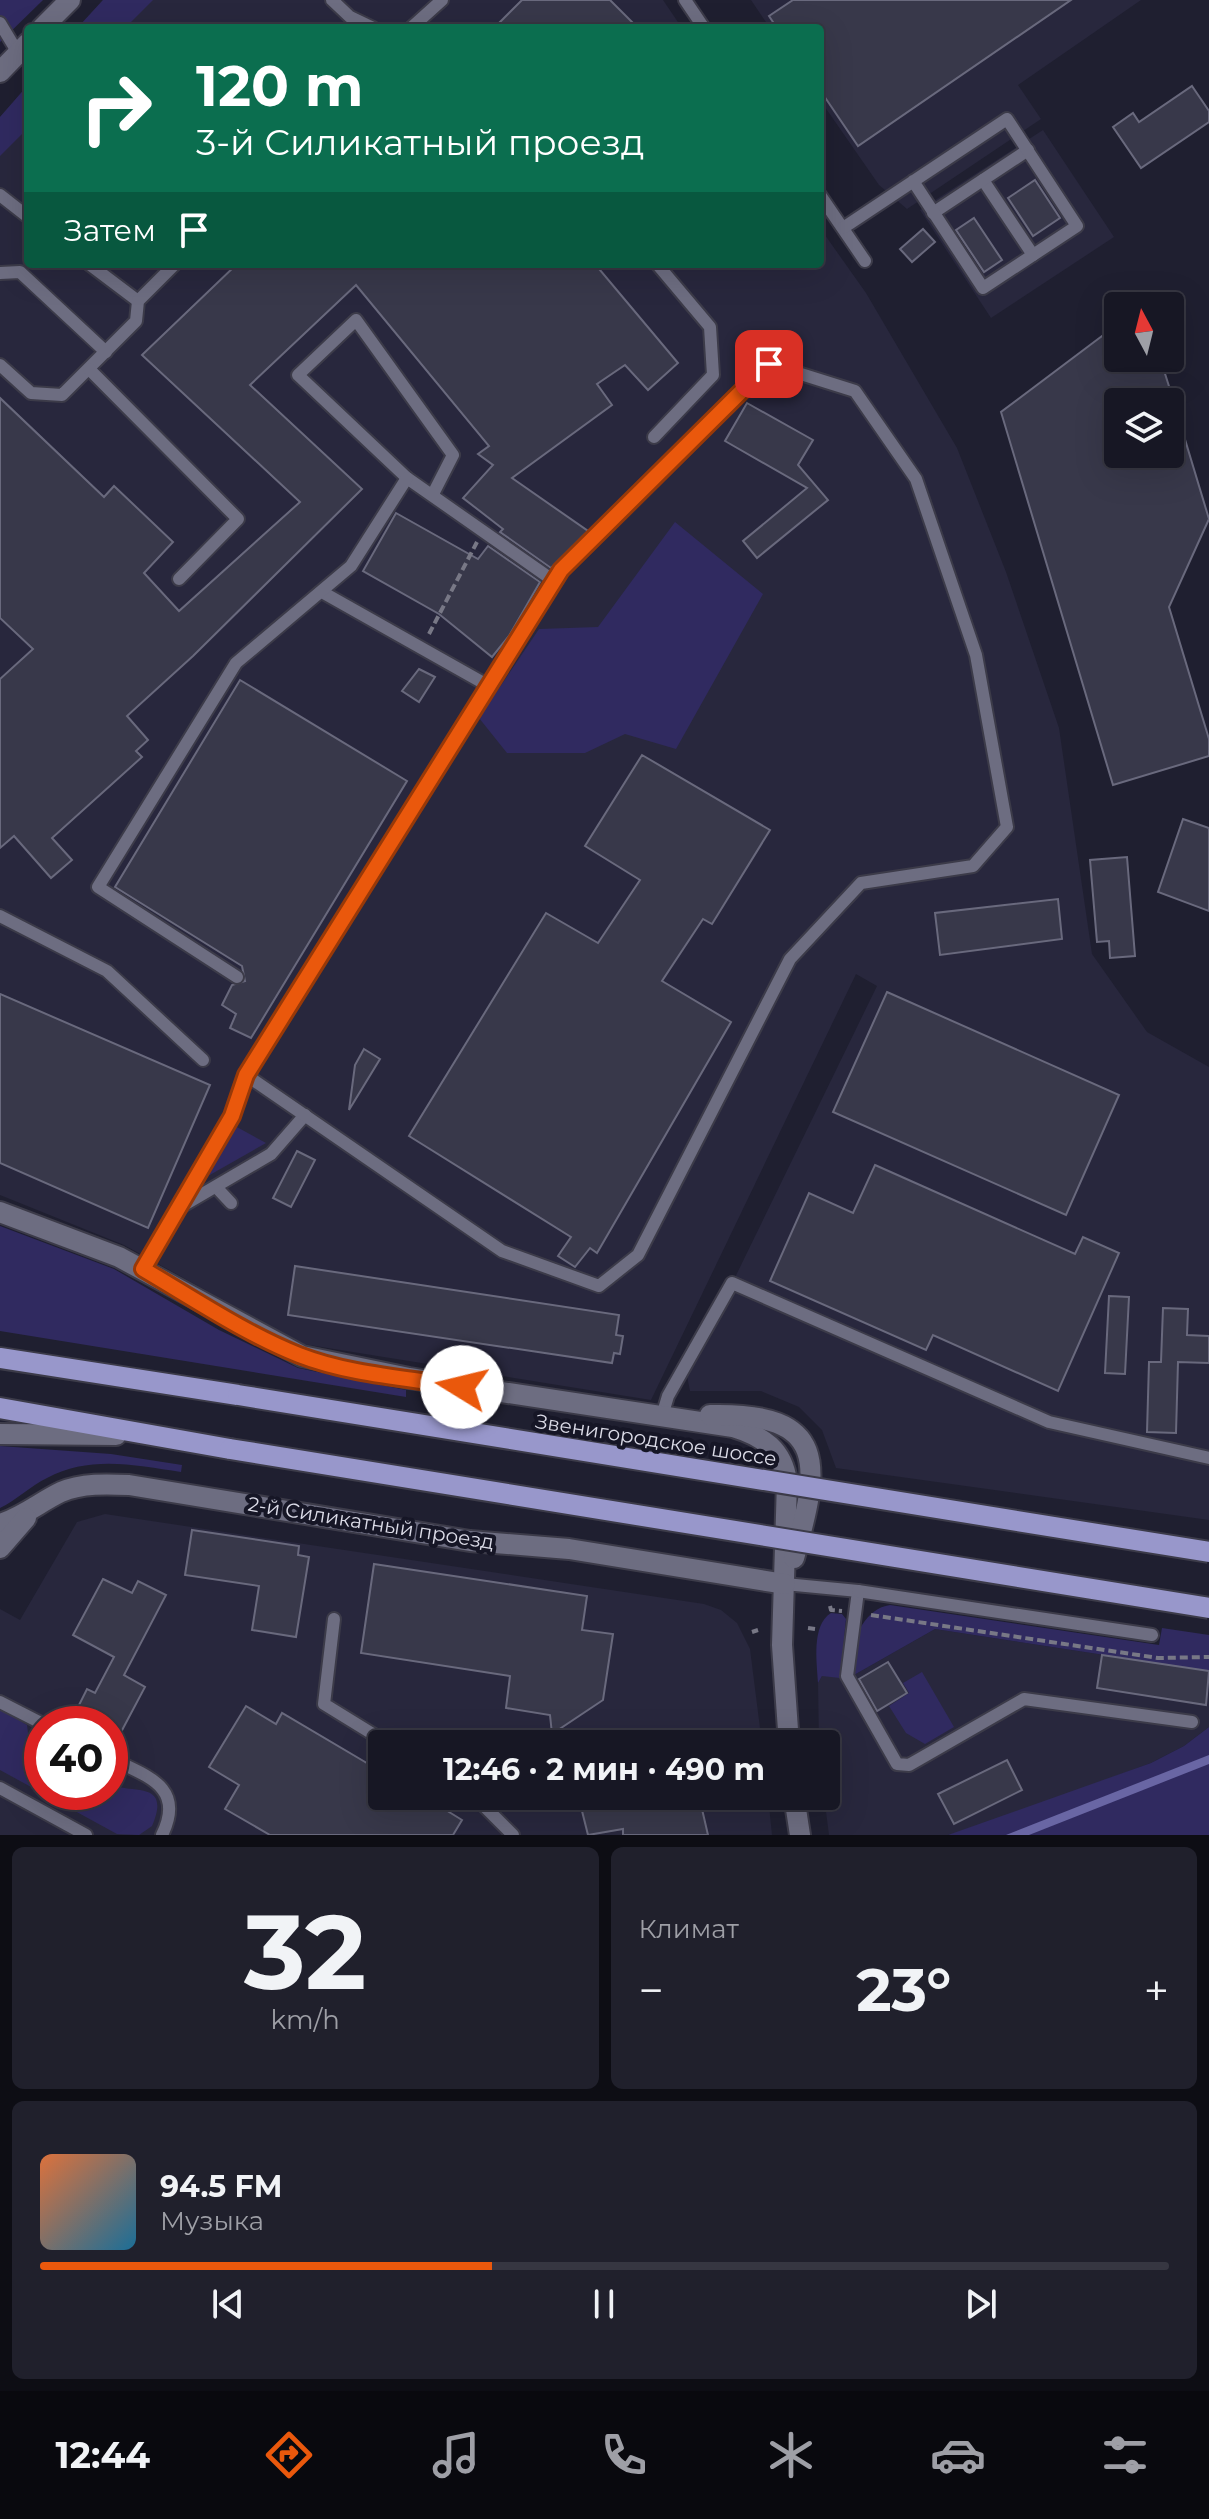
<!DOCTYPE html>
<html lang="ru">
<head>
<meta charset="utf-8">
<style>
  body { margin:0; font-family:Montserrat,sans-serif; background:#20202c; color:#f1f3f6; height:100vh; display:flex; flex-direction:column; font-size:30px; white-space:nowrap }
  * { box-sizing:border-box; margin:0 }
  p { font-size:26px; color:#9e9fa6 }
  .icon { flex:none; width:44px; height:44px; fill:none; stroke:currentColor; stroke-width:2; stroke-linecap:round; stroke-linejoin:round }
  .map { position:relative; height:1835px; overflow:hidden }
  .sheet { display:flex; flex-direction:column; gap:12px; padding:12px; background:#0d0d14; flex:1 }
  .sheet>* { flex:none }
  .hud { position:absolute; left:24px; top:24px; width:800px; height:244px; border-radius:8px; box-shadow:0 8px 32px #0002,0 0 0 2px #363641; background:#0b6e4f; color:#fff; overflow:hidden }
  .needle { width:52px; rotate:353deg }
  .controls { position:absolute; left:1104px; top:292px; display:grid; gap:16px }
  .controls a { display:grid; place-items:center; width:80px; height:80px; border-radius:8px; background:#171724; box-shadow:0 8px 32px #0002,0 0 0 2px #363641; font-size:40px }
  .speed { position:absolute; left:24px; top:1706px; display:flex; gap:16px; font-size:40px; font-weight:700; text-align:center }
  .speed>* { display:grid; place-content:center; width:104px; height:104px; border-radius:50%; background:#171724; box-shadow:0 8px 32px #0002,0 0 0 2px #363641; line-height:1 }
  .speed .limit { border:12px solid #d22; background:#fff; color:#111 }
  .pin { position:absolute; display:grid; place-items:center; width:68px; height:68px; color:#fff; margin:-34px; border-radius:16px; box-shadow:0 4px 12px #0006 }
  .me { position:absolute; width:88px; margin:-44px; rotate:279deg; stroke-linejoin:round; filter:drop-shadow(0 0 6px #0008) }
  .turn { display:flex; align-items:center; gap:28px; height:168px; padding:0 40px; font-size:36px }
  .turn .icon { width:104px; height:104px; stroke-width:2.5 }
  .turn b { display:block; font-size:56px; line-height:68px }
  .then { display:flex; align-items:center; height:76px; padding:0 40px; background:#0003; gap:16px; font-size:30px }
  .big { font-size:60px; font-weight:700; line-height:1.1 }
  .sheet .widget { flex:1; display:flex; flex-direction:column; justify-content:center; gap:12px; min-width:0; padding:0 28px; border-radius:12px; background:#20202c }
  .sheet .dial { align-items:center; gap:0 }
  .dial b { font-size:104px; line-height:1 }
  .song { display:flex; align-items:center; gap:24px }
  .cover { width:96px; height:96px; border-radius:12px; background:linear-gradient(135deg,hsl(20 70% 55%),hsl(200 70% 35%)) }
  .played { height:8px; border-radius:4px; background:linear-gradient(90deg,#ea580c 40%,#363641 40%) }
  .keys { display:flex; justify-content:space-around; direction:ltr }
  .heat { display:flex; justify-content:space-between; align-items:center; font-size:44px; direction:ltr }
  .sheet .tiles { flex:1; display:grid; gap:12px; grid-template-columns:1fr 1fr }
  .widget:last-child { grid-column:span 2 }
  .trip { position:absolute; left:368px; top:1730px; width:472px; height:80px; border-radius:8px; background:#171724; box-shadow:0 8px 32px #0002,0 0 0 2px #363641; font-weight:700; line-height:80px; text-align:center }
  .dock { display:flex; height:128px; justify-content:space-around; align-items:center; background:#09090e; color:#9e9fa6 }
  .dock .icon { width:56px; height:56px }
  .dock .active { color:#ea580c }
  .dock b { font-size:36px; color:#f1f3f6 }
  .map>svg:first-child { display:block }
  .built { fill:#28273d; fill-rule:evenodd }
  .green { fill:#302a60 }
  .water { fill:#6966a4 }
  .building { fill:#38384a; stroke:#69697d; stroke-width:2 }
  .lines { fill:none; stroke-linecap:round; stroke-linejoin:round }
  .service-casing { stroke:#3c3b49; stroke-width:16 }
  .tertiary-casing { stroke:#3c3b49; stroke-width:24 }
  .secondary-casing { stroke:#3c3b49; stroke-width:24 }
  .primary-casing { stroke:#3c3b49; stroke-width:24 }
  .path { stroke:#787886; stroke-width:4; stroke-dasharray:8 4; stroke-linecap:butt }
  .service { stroke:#6d6d81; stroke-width:12 }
  .tertiary { stroke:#6d6d81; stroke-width:20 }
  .secondary { stroke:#6d6d81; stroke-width:20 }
  .primary { stroke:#9897cb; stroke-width:20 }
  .primary-bridge-casing { stroke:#3c3b49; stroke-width:24; stroke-linecap:butt }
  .primary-bridge { stroke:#9897cb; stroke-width:20 }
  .route-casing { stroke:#983908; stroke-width:20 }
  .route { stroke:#ea580c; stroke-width:14 }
  .labels { text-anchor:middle; stroke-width:8; stroke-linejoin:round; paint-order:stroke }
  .street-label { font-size:20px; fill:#dbdbe7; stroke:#161626 }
</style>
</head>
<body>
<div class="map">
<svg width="1209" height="1835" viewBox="0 0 1209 1835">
  <rect width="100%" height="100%" fill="#1f1f30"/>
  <!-- built -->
  <g class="built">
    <polygon points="103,0 663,0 682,28 78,28"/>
    <polygon points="751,0 1141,0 1018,85 1041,119 907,209 879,185 820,100 820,28 770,28"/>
    <polygon points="28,85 28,264 820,264 820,228 866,293 957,448 1006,572 1059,728 1092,954 1147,1032 1209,1067 1209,1520 836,1468 822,1430 799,1407 761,1391 690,1391 687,1376 877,986 856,974 651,1400 303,1344 124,1245 0,1195 0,117"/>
    <polygon points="1043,130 1114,237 991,318 920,210"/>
    <path d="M105 1514 704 1604 721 1610 737 1623 750 1649 762 1744H382V1796H768L772 1835H0V1609L20 1620 77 1522ZM42 1724H110V1792H42Z"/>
    <polygon points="935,1629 1209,1671 1209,1727 1184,1746 1151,1763 967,1831 948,1835 829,1835 824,1796 826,1744 819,1744 818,1683 822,1676 854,1675"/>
  </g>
  <!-- green -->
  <g class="green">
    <polygon points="0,0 43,0 0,42"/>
    <polygon points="103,0 153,0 125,28 83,28 80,25"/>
    <polygon points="28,85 28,128 0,156 0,117"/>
    <polygon points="675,522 763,594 676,749 625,734 585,753 507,753 479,718 539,629 598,627"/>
    <polygon points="235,1126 266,1143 208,1176"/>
    <polygon points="0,1226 114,1269 219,1330 298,1368 406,1390 406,1397 0,1331"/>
    <path d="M0 1446 111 1454 182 1465 181 1472C135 1465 90 1455 47 1478 30 1486 17 1500 0 1508Z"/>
    <path d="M890 1605 1159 1645 1162 1628 1209 1635V1671L935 1629 854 1675C847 1649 861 1609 890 1605Z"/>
    <path d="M831 1613 842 1614 846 1619 840 1678 822 1676 818 1683C817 1663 811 1625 831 1613Z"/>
    <polygon points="922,1672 954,1727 925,1744 906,1733 889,1706 909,1693 903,1683"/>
    <path d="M0 1709 27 1725 29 1741 42 1748V1792H110V1784C131 1795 172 1779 152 1826L139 1835 117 1834 0 1770Z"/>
    <polygon points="1209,1727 1209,1835 948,1835 1151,1763 1184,1746"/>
  </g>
  <!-- water -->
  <polygon class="water" points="1209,1755 1209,1764 1029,1835 1006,1835"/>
  <!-- building -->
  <g class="building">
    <polygon points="522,0 610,0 638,28 494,28"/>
    <polygon points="793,0 1071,0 858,146 820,90 820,28 777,28 769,16"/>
    <polygon points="1192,86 1209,111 1209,122 1141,168 1113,127 1133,113 1139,122"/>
    <polygon points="1035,180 1060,218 1033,236 1008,198"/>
    <polygon points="974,218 1002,260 984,272 956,230"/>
    <polygon points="923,229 935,242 912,262 900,249"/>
    <polygon points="237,264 595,264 678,363 648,390 625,365 597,384 612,405 512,478 588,531 551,568 500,532 503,529 463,498 493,465 478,454 489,446 356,285 250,385 362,489 193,656 127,716 148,740 136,751 142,757 52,838 72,860 51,878 14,836 0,848 0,679 33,649 0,618 0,398 104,497 114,486 173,542 144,573 179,611 300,502 142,355"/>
    <polygon points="1118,324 1118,358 1160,358 1174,402 1118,402 1118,454 1170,454 1170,403 1174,403 1209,519 1169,607 1209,739 1209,756 1113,785 1001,412"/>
    <polygon points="747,403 813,440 798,465 828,500 757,558 743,541 807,488 725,441"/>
    <polygon points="396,513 478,559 488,546 540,582 509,636 492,657 439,614 363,571"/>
    <polygon points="419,669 435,677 419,702 402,691"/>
    <polygon points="240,680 407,781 251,1038 230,1028 236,1014 222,1005 232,985 245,981 242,966 115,887"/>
    <polygon points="642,755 770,830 712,924 703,919 662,981 731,1022 597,1253 590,1248 575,1267 558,1256 571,1237 409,1136 546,913 598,943 640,880 585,846"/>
    <polygon points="1183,819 1209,828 1209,911 1158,892"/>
    <polygon points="1127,857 1135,956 1110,958 1109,941 1097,942 1090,860"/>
    <polygon points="1058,899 1062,939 940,955 935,913"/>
    <polygon points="887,992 1119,1095 1066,1215 833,1112"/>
    <polygon points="0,994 210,1085 148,1228 0,1163"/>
    <polygon points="364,1049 380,1059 349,1110 355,1065"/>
    <polygon points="297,1151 315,1160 291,1207 273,1198"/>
    <polygon points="875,1165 1075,1254 1083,1237 1119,1253 1058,1391 933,1335 926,1350 770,1281 809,1193 853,1213"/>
    <polygon points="295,1266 619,1315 616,1335 623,1336 620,1354 614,1353 612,1363 288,1315"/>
    <polygon points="1109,1296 1129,1297 1125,1374 1105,1373"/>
    <polygon points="1163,1308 1188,1309 1187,1335 1209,1336 1209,1363 1178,1362 1176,1433 1147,1432 1149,1362 1161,1362"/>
    <polygon points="192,1530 299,1546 298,1555 309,1557 296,1637 252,1630 259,1586 185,1575"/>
    <polygon points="374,1564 587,1596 582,1630 613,1634 603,1700 552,1734 550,1715 506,1708 510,1676 361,1653"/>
    <polygon points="103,1579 132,1593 138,1581 166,1595 124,1675 145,1687 120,1734 110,1728 110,1724 102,1724 76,1711 87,1689 95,1693 114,1657 73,1635"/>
    <polygon points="1102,1655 1209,1671 1206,1705 1097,1688"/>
    <polygon points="888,1662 907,1693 877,1711 859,1679"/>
    <polygon points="246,1706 276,1724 282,1713 382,1772 382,1796 423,1796 462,1820 453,1835 270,1835 225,1809 239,1785 209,1767"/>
    <polygon points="1007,1760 1022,1790 954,1824 938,1794"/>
    <polygon points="593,1796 699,1796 708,1835 623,1835 623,1829 588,1835 579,1799"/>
  </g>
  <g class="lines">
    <defs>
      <g id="service">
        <polyline points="332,0 350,17 373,28"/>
        <polyline points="685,0 704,28"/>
        <polyline points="0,23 18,53"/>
        <polyline points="411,28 442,0"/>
        <polyline points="983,180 1033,255"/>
        <polyline points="0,195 28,217"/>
        <polyline points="820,195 865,261"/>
        <polyline points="933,213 1028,150"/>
        <polyline points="843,228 1007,119 1077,226 983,288 913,181"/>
        <polyline points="89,264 138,301"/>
        <polyline points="0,273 20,272 106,352"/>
        <polyline points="0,365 31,393 62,395 136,321 138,301 175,264"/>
        <polyline points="89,369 238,519 179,579"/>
        <polyline points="654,437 713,375 710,327 657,264"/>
        <polyline points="433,494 453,455 356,320 298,375 407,478 554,581"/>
        <polyline points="322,592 487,685"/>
        <polyline points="0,916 107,971 203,1060"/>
        <polyline points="237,977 98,887 236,663 351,566 407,478"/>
        <polyline points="216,1187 231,1203"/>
        <polyline points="177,1209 271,1154 305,1115"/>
        <polyline points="143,1269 232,1116 246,1075 561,570 769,364 855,391 916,479 976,655 1007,827 973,866 861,883 790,959 638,1255 599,1286 502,1251 246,1075"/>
        <polyline points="662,1416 668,1396 732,1283 1049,1422 1209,1458"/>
        <polyline points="785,1584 858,1591 847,1676 897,1764 909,1765 1024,1699 1192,1722"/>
        <polyline points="858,1591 1152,1635"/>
        <polyline points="334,1619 324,1704 389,1744"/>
        <polyline points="0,1702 43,1724"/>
        <path d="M110 1758C146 1776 186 1786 162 1835"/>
        <polyline points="0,1788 86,1835"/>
        <polyline points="474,1796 513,1835"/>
      </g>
      <g id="tertiary">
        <path d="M0 1212 119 1257 302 1356 409 1378 733 1427C763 1436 783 1450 787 1482L782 1645 789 1744"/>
        <path d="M710 1415C830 1412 820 1466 794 1558"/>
        <polyline points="0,1434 116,1435"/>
        <path d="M0 1524C23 1517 40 1502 61 1492 82 1483 107 1484 129 1485L470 1541 569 1549 785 1584"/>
        <polyline points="0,1548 26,1518"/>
        <polyline points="794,1796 800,1835"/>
      </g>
      <g id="secondary">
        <polyline points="42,28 70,0"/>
        <polyline points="0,72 28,43"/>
      </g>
      <g id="primary">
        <polyline points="0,1358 238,1395"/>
        <polyline points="0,1408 230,1449"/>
      </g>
    </defs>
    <!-- service casing -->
    <use href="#service" class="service-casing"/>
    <!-- tertiary casing -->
    <use href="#tertiary" class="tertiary-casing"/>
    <!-- secondary casing -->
    <use href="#secondary" class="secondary-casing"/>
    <!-- primary casing -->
    <use href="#primary" class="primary-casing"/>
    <!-- path -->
    <g class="path">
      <polyline points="429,634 477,542"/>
      <polyline points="830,1606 831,1610 842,1611"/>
      <polyline points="871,1615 1158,1658 1209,1657"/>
      <polyline points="808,1628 815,1629"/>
      <polyline points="752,1632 758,1630"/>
    </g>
    <!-- service -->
    <use href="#service" class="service"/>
    <!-- tertiary -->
    <use href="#tertiary" class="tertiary"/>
    <!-- secondary -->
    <use href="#secondary" class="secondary"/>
    <!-- primary -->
    <use href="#primary" class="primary"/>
    <defs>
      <g id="primary-bridge">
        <polyline points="238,1395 1209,1552"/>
        <polyline points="230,1449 1209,1608"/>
      </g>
    </defs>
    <!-- primary-bridge casing -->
    <use href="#primary-bridge" class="primary-bridge-casing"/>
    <!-- primary-bridge -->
    <use href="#primary-bridge" class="primary-bridge"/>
  </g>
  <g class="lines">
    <defs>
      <path id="route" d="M462 1387C409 1378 350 1375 299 1355 244 1333 194 1299 143 1269L232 1116 246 1075 561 570 769 364"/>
    </defs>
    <!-- route casing -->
    <use href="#route" class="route-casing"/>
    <!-- route -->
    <use href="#route" class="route"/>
  </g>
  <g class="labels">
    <!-- street labels -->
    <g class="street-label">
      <text transform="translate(656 1440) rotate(9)" y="7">Звенигородское шоссе</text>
      <text transform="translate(371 1523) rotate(9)" y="7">2-й Силикатный проезд</text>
    </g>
  </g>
</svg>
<div class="controls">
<a><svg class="needle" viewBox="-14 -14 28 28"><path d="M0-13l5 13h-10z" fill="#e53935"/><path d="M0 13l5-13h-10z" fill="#9e9fa6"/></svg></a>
<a><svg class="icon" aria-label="layers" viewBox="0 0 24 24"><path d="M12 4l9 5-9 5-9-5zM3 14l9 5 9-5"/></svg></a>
</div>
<div class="speed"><div class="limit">40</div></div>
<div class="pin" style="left:769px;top:364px;background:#d93025"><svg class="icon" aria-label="arrive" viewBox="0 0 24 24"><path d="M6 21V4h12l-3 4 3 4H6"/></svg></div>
<svg class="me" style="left:462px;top:1387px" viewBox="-20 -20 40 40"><circle r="19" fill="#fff"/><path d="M0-13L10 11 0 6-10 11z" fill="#ea580c"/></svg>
<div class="trip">12:46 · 2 мин · 490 m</div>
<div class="hud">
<div class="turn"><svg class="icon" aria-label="right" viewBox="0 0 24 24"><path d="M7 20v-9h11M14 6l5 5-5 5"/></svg><div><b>120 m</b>3-й Силикатный проезд</div></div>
<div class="then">Затем<svg class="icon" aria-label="arrive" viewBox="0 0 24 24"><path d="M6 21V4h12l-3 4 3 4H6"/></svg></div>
</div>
</div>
<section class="sheet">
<div class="tiles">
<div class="widget dial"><b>32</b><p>km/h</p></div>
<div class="widget"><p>Климат</p>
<div class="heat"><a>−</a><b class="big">23°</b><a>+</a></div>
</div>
<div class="widget">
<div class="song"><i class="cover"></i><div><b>94.5 FM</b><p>Музыка</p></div></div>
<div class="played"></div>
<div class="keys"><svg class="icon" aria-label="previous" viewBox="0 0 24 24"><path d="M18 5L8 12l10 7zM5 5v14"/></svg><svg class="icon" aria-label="pause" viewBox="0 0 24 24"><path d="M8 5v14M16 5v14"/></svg><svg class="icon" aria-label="next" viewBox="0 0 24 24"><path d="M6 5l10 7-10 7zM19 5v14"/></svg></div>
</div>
</div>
</section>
<nav class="dock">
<b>12:44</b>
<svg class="icon active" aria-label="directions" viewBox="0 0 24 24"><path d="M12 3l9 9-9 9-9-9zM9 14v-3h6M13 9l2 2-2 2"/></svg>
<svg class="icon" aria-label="music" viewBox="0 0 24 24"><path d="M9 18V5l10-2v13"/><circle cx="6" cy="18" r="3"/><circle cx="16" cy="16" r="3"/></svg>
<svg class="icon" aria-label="phone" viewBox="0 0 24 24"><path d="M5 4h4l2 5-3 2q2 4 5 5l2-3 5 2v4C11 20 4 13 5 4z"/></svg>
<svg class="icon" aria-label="climate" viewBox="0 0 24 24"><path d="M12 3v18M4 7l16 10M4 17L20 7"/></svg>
<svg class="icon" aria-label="car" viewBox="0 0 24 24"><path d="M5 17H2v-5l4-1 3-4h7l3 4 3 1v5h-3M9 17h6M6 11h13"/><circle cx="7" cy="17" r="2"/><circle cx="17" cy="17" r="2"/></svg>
<svg class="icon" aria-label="filters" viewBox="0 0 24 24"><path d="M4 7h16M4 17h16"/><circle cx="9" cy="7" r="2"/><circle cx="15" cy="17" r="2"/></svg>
</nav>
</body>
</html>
